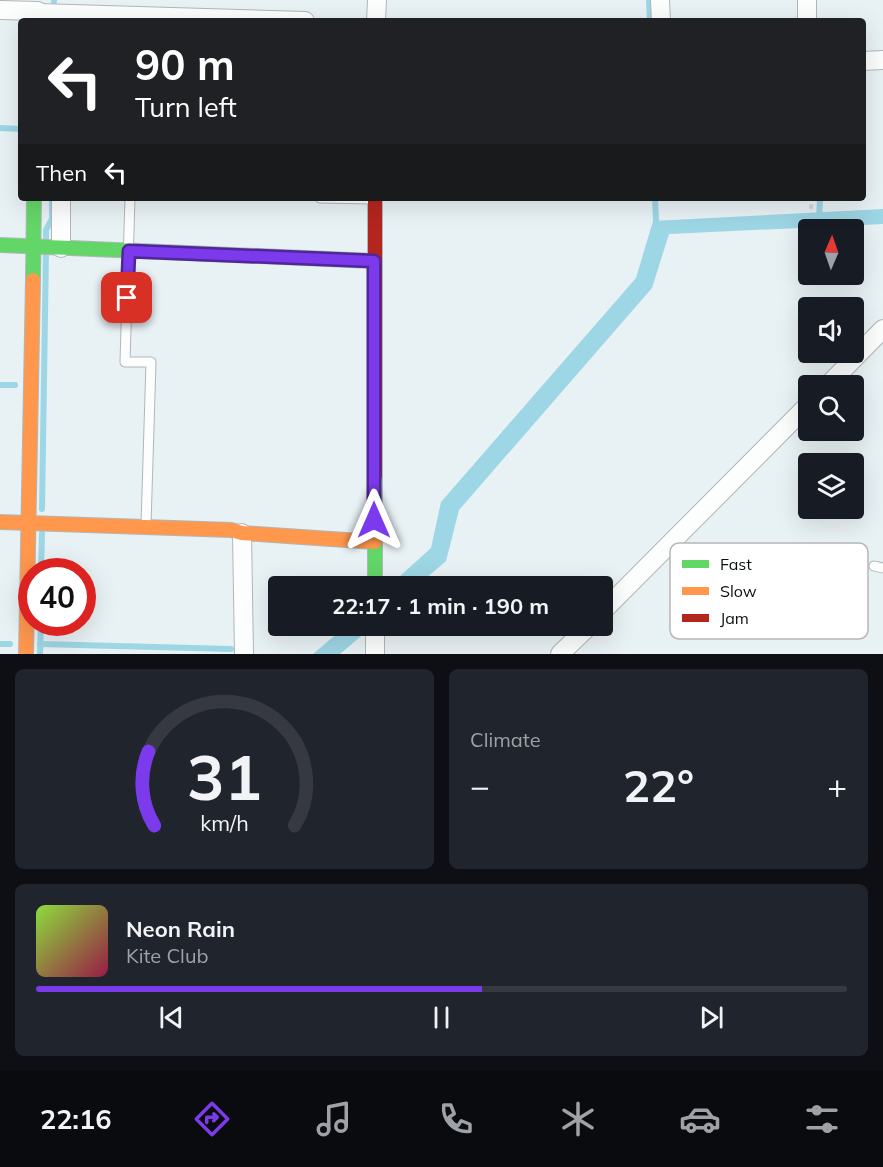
<!DOCTYPE html>
<html lang="en">
<head>
<meta charset="utf-8">
<style>
  body { margin:0; font-family:Mulish,sans-serif; background:#20242c; color:#f1f3f6; height:100vh; display:flex; flex-direction:column; font-size:22px; white-space:nowrap }
  * { box-sizing:border-box; margin:0 }
  p { font-size:20px; color:#9ea1a6 }
  .icon { flex:none; width:33px; height:33px; fill:none; stroke:currentColor; stroke-width:2; stroke-linecap:round; stroke-linejoin:round }
  .map { position:relative; height:654px; overflow:hidden }
  .panel { display:flex; flex-direction:column; gap:15px; padding:15px; background:#0d0f14; flex:1 }
  .panel>* { flex:none }
  .hud { position:absolute; left:18px; top:18px; width:848px; height:183px; border-radius:6px; box-shadow:0 6px 24px #0002; background:#202124; color:#fff; overflow:hidden }
  .needle { width:39px; rotate:2deg }
  .buttons { position:absolute; left:798px; top:219px; display:grid; gap:12px }
  .buttons a { display:grid; place-items:center; width:66px; height:66px; border-radius:6px; background:#171b24; box-shadow:0 6px 24px #0002; font-size:30px }
  .speed { position:absolute; left:18px; top:558px; display:flex; gap:12px; font-size:30px; font-weight:700; text-align:center }
  .speed>* { display:grid; place-content:center; width:78px; height:78px; border-radius:50%; background:#171b24; box-shadow:0 6px 24px #0002; line-height:1 }
  .speed .limit { border:9px solid #d22; background:#fff; color:#111 }
  .pin { position:absolute; display:grid; place-items:center; width:51px; height:51px; color:#fff; margin:-26px; border-radius:12px; box-shadow:0 3px 9px #0006 }
  .me { position:absolute; width:66px; margin:-33px; rotate:0deg; stroke-linejoin:round; filter:drop-shadow(0 0 4px #0008) }
  .turn { display:flex; align-items:center; gap:21px; height:126px; padding:0 18px; font-size:27px }
  .turn .icon { width:78px; height:78px; stroke-width:2.5 }
  .turn b { display:block; font-size:42px; line-height:51px }
  .then { display:flex; align-items:center; height:57px; padding:0 18px; background:#0003; gap:12px; font-size:22px }
  .big { font-size:45px; font-weight:700; line-height:1.1 }
  .panel .widget { flex:1; display:flex; flex-direction:column; justify-content:center; gap:9px; min-width:0; padding:0 21px; border-radius:9px; background:#20242c }
  .panel .dial { align-items:center; gap:0 }
  .dial svg { height:156px; overflow:visible; fill:none; stroke:#363941; stroke-width:7; stroke-linecap:round; text-anchor:middle }
  .dial text { fill:#f1f3f6; stroke:none }
  .song { display:flex; align-items:center; gap:18px }
  .cover { width:72px; height:72px; border-radius:9px; background:linear-gradient(135deg,hsl(90 70% 55%),hsl(340 70% 35%)) }
  .played { height:6px; border-radius:3px; background:linear-gradient(90deg,#7c3aed 55%,#363941 55%) }
  .keys { display:flex; justify-content:space-around; direction:ltr }
  .heat { display:flex; justify-content:space-between; align-items:center; font-size:33px; direction:ltr }
  .panel .tiles { flex:1; display:grid; gap:15px; grid-template-columns:1fr 1fr }
  .widget:last-child { grid-column:span 2 }
  .trip { position:absolute; left:268px; top:576px; width:345px; height:60px; border-radius:6px; background:#171b24; box-shadow:0 6px 24px #0002; font-weight:700; line-height:60px; text-align:center }
  .tab-bar { display:flex; height:96px; justify-content:space-around; align-items:center; background:#090b0e; color:#9ea1a6 }
  .tab-bar .icon { width:42px; height:42px }
  .tab-bar .selected { color:#7c3aed }
  .tab-bar b { font-size:27px; color:#f1f3f6 }
  .map>svg:first-child { display:block }
  .water { fill:#9dd6e5 }
  .lines { fill:none; stroke-linecap:round; stroke-linejoin:round }
  .stream { stroke:#9dd6e5; stroke-width:6 }
  .lane-casing { stroke:#b0b7b9; stroke-width:11 }
  .street-casing { stroke:#b0b7b9; stroke-width:20 }
  .fast-casing { stroke:#b0b7b9; stroke-width:16 }
  .slow-casing { stroke:#b0b7b9; stroke-width:16 }
  .jam-casing { stroke:#b0b7b9; stroke-width:16 }
  .path { stroke:#d3d6d6; stroke-width:4; stroke-dasharray:4.5 4.5; stroke-linecap:butt }
  .lane { stroke:#fcfdfd; stroke-width:9 }
  .street { stroke:#fcfdfd; stroke-width:18 }
  .fast { stroke:#63d668; stroke-width:14 }
  .slow { stroke:#ff974d; stroke-width:14 }
  .jam { stroke:#b3261e; stroke-width:14 }
  .route-casing { stroke:#51269a; stroke-width:15 }
  .route { stroke:#7c3aed; stroke-width:10 }
  .key { fill:#fff; stroke:#b5b7b7; stroke-width:1.5 }
  .key-label { font-size:16px; fill:#090f10 }
</style>
</head>
<body>
<div class="map">
<svg width="883" height="654" viewBox="0 0 883 654">
  <rect width="100%" height="100%" fill="#e8f1f4"/>
  <!-- water -->
  <g class="water">
    <polygon points="883,209 883,224 669,234 652,288 459,510 446,561 417,586 389,586 431,548 441,502 636,278 653,221"/>
    <polygon points="346,626 373,626 340,654 313,654"/>
  </g>
  <g class="lines">
    <!-- stream -->
    <g class="stream">
      <polyline points="649,0 650,21"/>
      <polyline points="54,1 54,0"/>
      <polyline points="0,128 21,129"/>
      <polyline points="655,198 656,220 658,227"/>
      <polyline points="819,221 820,198"/>
      <polyline points="46,238 46,230 52,219 52,198"/>
      <polyline points="0,385 15,385"/>
      <polyline points="42,509 46,251"/>
      <polyline points="41,572 42,533"/>
      <polyline points="0,644 10,644"/>
      <polyline points="40,644 231,649"/>
      <polyline points="40,654 41,622"/>
    </g>
    <defs>
      <g id="lane">
        <polyline points="130,198 125,362 151,362 146,525"/>
        <polyline points="320,198 372,199"/>
        <polyline points="874,566 883,568"/>
      </g>
      <g id="street">
        <polyline points="660,0 661,21"/>
        <polyline points="807,0 807,21"/>
        <polyline points="0,10 38,11"/>
        <polyline points="38,13 305,21"/>
        <polyline points="376,21 377,0"/>
        <polyline points="862,61 883,60"/>
        <polyline points="61,248 61,198"/>
        <polyline points="827,386 883,329"/>
        <polyline points="242,533 244,654"/>
        <polyline points="603,611 808,405"/>
        <polyline points="375,626 375,654"/>
        <polyline points="560,654 589,626"/>
      </g>
      <g id="fast">
        <polyline points="0,245 374,261"/>
        <polyline points="33,280 34,198"/>
        <polyline points="375,476 375,586"/>
      </g>
      <g id="slow">
        <polyline points="0,522 231,530 242,533 375,542"/>
        <polyline points="26,654 33,280"/>
      </g>
      <polyline id="jam" points="375,198 375,476"/>
    </defs>
    <!-- lane casing -->
    <use href="#lane" class="lane-casing"/>
    <!-- street casing -->
    <use href="#street" class="street-casing"/>
    <!-- fast casing -->
    <use href="#fast" class="fast-casing"/>
    <!-- slow casing -->
    <use href="#slow" class="slow-casing"/>
    <!-- jam casing -->
    <use href="#jam" class="jam-casing"/>
    <!-- path -->
    <polyline class="path" points="811,209 812,198"/>
    <!-- lane -->
    <use href="#lane" class="lane"/>
    <!-- street -->
    <use href="#street" class="street"/>
    <!-- fast -->
    <use href="#fast" class="fast"/>
    <!-- slow -->
    <use href="#slow" class="slow"/>
    <!-- jam -->
    <use href="#jam" class="jam"/>
  </g>
  <g class="lines">
    <defs>
      <polyline id="route" points="127,298 129,251 374,261 374,520"/>
    </defs>
    <!-- route casing -->
    <use href="#route" class="route-casing"/>
    <!-- route -->
    <use href="#route" class="route"/>
  </g>
  <!-- legend -->
  <rect x="670" y="543" width="198" height="96" rx="9" class="key"/>
  <rect x="682" y="560" width="27" height="8" fill="#63d668"/>
  <rect x="682" y="587" width="27" height="8" fill="#ff974d"/>
  <rect x="682" y="614" width="27" height="8" fill="#b3261e"/>
  <g class="key-label">
    <text x="720" y="570">Fast</text>
    <text x="720" y="597">Slow</text>
    <text x="720" y="624">Jam</text>
  </g>
</svg>
<div class="buttons">
<a><svg class="needle" viewBox="-14 -14 28 28"><path d="M0-13l5 13h-10z" fill="#e53935"/><path d="M0 13l5-13h-10z" fill="#9ea1a6"/></svg></a>
<a><svg class="icon" aria-label="sound" viewBox="0 0 24 24"><path d="M4 9h4l5-4v14l-5-4H4zM17 9q2 3 0 6"/></svg></a>
<a><svg class="icon" aria-label="search" viewBox="0 0 24 24"><circle cx="10" cy="10" r="6"/><path d="M15 15l6 6"/></svg></a>
<a><svg class="icon" aria-label="layers" viewBox="0 0 24 24"><path d="M12 4l9 5-9 5-9-5zM3 14l9 5 9-5"/></svg></a>
</div>
<div class="speed"><div class="limit">40</div></div>
<div class="pin" style="left:127px;top:298px;background:#d93025"><svg class="icon" aria-label="arrive" viewBox="0 0 24 24"><path d="M6 21V4h12l-3 4 3 4H6"/></svg></div>
<svg class="me" style="left:374px;top:520px" viewBox="-20 -20 40 40"><path d="M0-17L14 15 0 8-14 15z" fill="#7c3aed" stroke="#fff" stroke-width="4"/></svg>
<div class="trip">22:17 · 1 min · 190 m</div>
<div class="hud">
<div class="turn"><svg class="icon" aria-label="left" viewBox="0 0 24 24"><path d="M17 20v-9H6M10 6l-5 5 5 5"/></svg><div><b>90 m</b>Turn left</div></div>
<div class="then">Then<svg class="icon" aria-label="left" viewBox="0 0 24 24"><path d="M17 20v-9H6M10 6l-5 5 5 5"/></svg></div>
</div>
</div>
<section class="panel">
<div class="tiles">
<div class="widget dial"><svg viewBox="0 0 100 80">
<path d="M14 69A42 42 0 1 1 86 69"/>
<path d="M14 69A42 42 0 0 1 11 31" stroke="#7c3aed"/>
<text x="50" y="56" font-size="32" font-weight="700">31</text>
<text x="50" y="72" font-size="11">km/h</text>
</svg></div>
<div class="widget"><p>Climate</p>
<div class="heat"><a>−</a><b class="big">22°</b><a>+</a></div>
</div>
<div class="widget">
<div class="song"><i class="cover"></i><div><b>Neon Rain</b><p>Kite Club</p></div></div>
<div class="played"></div>
<div class="keys"><svg class="icon" aria-label="previous" viewBox="0 0 24 24"><path d="M18 5L8 12l10 7zM5 5v14"/></svg><svg class="icon" aria-label="pause" viewBox="0 0 24 24"><path d="M8 5v14M16 5v14"/></svg><svg class="icon" aria-label="next" viewBox="0 0 24 24"><path d="M6 5l10 7-10 7zM19 5v14"/></svg></div>
</div>
</div>
</section>
<nav class="tab-bar">
<b>22:16</b>
<svg class="icon selected" aria-label="directions" viewBox="0 0 24 24"><path d="M12 3l9 9-9 9-9-9zM9 14v-3h6M13 9l2 2-2 2"/></svg>
<svg class="icon" aria-label="music" viewBox="0 0 24 24"><path d="M9 18V5l10-2v13"/><circle cx="6" cy="18" r="3"/><circle cx="16" cy="16" r="3"/></svg>
<svg class="icon" aria-label="phone" viewBox="0 0 24 24"><path d="M5 4h4l2 5-3 2q2 4 5 5l2-3 5 2v4C11 20 4 13 5 4z"/></svg>
<svg class="icon" aria-label="climate" viewBox="0 0 24 24"><path d="M12 3v18M4 7l16 10M4 17L20 7"/></svg>
<svg class="icon" aria-label="car" viewBox="0 0 24 24"><path d="M5 17H2v-5l4-1 3-4h7l3 4 3 1v5h-3M9 17h6M6 11h13"/><circle cx="7" cy="17" r="2"/><circle cx="17" cy="17" r="2"/></svg>
<svg class="icon" aria-label="filters" viewBox="0 0 24 24"><path d="M4 7h16M4 17h16"/><circle cx="9" cy="7" r="2"/><circle cx="15" cy="17" r="2"/></svg>
</nav>
</body>
</html>
